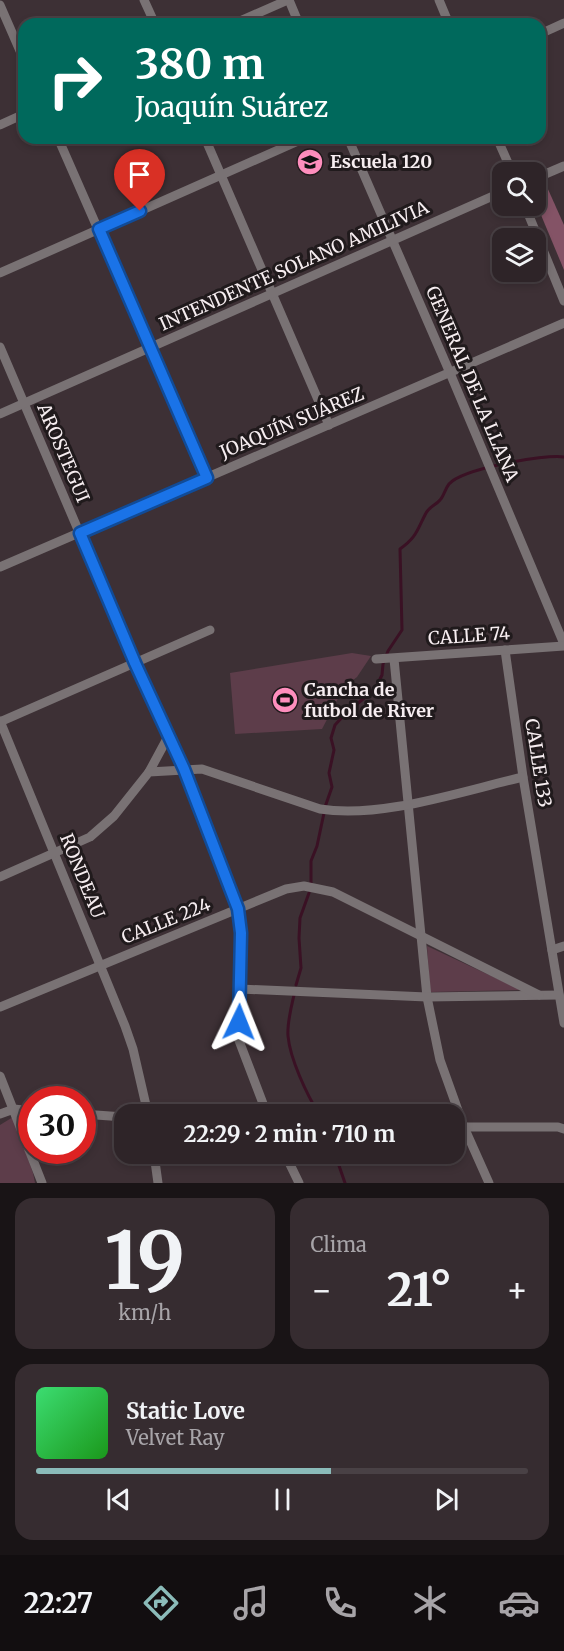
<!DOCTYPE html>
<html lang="es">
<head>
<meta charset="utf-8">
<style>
  body { margin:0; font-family:Merriweather,serif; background:#362c30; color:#f1f3f6; height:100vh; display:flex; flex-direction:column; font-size:22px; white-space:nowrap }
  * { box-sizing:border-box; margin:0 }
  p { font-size:20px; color:#a7a4a8 }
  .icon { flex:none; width:33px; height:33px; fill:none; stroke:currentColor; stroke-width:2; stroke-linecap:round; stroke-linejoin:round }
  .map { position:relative; height:1183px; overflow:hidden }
  .details { display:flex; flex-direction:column; gap:15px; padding:15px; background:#191416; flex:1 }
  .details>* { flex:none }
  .hud { position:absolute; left:18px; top:18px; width:528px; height:126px; border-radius:18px; box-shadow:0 3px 9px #0003,0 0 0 2px #494145; background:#00695c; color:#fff; overflow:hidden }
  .controls { position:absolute; left:492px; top:162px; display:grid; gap:12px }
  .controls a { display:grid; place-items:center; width:54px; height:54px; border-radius:12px; background:#2e2428; box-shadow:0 3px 9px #0003,0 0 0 2px #494145; font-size:30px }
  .speed { position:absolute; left:18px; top:1086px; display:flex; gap:12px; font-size:30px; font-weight:700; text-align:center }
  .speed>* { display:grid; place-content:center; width:78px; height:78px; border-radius:50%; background:#2e2428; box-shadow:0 3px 9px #0003,0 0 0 2px #494145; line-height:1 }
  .speed .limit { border:9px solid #d22; background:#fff; color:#111 }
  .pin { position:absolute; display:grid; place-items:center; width:51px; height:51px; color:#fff; margin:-62px -26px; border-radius:50% 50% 50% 0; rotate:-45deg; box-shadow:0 0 6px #0007 }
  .pin .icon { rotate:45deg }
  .me { position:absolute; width:66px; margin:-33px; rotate:2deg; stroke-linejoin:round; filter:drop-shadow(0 0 4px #0008) }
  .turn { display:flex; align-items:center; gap:21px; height:126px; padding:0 18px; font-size:27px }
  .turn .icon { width:78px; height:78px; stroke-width:2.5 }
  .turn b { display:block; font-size:42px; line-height:51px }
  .big { font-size:45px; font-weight:700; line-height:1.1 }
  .details .widget { flex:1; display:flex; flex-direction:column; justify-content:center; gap:9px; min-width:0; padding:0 21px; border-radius:18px; background:#362c30 }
  .details .dial { align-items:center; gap:0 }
  .dial b { font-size:78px; line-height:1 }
  .song { display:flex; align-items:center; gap:18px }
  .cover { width:72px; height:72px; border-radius:9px; background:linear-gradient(135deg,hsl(140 70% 55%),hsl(120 70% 35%)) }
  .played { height:6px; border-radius:3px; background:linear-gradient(90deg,#8bbbb9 60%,#494145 60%) }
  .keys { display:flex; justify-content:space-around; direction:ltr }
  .heat { display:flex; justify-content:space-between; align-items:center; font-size:33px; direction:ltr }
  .details .tiles { flex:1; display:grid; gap:15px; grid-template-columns:1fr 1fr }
  .widget:last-child { grid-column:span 2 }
  .trip { position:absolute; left:114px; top:1104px; width:351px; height:60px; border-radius:18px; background:#2e2428; box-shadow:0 3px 9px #0003,0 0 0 2px #494145; font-weight:700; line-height:60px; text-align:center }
  .tab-bar { display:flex; height:96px; justify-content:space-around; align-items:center; background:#120e10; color:#a7a4a8 }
  .tab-bar .icon { width:42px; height:42px }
  .tab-bar .on { color:#8bbbb9 }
  .tab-bar b { font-size:27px; color:#f1f3f6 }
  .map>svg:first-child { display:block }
  .green { fill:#5d3d4a }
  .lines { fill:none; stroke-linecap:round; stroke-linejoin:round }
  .stream { stroke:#3a1124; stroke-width:3 }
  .building { fill:#845366 }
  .minor { stroke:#797274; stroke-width:9 }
  .route-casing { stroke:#114b97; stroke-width:15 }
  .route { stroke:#1a73e8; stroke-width:10 }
  .labels { text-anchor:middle; stroke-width:6; stroke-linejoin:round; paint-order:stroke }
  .poi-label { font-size:18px; font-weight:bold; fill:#f6edf0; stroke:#201a1c; text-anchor:start }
  .street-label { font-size:18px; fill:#f6edf0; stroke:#201a1c }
</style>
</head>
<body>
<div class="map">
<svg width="564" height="1183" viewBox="0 0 564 1183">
  <rect width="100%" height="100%" fill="#3d3035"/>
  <!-- green -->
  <g class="green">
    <polygon points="352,653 371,656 357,677 344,687 322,729 235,734 230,673"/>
    <polygon points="427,946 517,988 519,990 430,992"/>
    <polygon points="13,1117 33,1173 35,1183 0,1183 0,1125"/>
  </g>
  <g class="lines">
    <!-- stream -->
    <g class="stream">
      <path d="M325 807 332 787 329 773 334 750 331 738 335 725 345 714 375 689 382 675 383 664 388 651 402 630 400 549C417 537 417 530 426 513 429 507 436 505 440 500 444 496 445 489 449 484 462 469 543 454 564 457"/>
      <polyline points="311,884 311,861 317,846 324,813"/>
      <polyline points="296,985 301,968 299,938 300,918 309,893"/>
      <path d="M294 995C291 1008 287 1023 288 1036 290 1059 307 1095 319 1114"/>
      <polyline points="335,1154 345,1183"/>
    </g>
  </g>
  <!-- building -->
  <polygon class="building" points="547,187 564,225 564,270 536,203 536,192"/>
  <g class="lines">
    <!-- minor -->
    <g class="minor">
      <polyline points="144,0 155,24"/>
      <polyline points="289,0 299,24"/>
      <polyline points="439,0 449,24"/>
      <polyline points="0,5 24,60"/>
      <polyline points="233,24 288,0"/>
      <polyline points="540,34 564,23"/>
      <polyline points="0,125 24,114"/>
      <polyline points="58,138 207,478"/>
      <polyline points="205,138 329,425"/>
      <polyline points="348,138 450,373 564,644"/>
      <polyline points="497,138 512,172"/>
      <polyline points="536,178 564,166"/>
      <polyline points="525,206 564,301"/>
      <polyline points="0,273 305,138"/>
      <polyline points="0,347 135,663 184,769 238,909 241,933 238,1038 267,1114"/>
      <polyline points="0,414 502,192"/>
      <polyline points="0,567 564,323"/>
      <polyline points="505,650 523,777 564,1023"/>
      <polyline points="376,659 564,646"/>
      <polyline points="394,659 427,997 440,1060 464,1127 489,1183"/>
      <polyline points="0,721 125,1026 133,1049 148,1114"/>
      <polyline points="0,722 210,630"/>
      <polyline points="149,772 169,735"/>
      <path d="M0 877 90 837 114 816 149 772 202 769 320 809C381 819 462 791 523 777"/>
      <polyline points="552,950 564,946"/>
      <polyline points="240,989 427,997 559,995"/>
      <polyline points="0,1007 286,889 304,886 333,892 539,995"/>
      <polyline points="0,1076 42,1183"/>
      <polyline points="0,1114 14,1109 32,1111"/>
      <polyline points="82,1114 124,1117"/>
      <polyline points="454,1127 558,1127 564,1129"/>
      <polyline points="154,1154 158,1183"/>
      <polyline points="285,1154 299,1183"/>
    </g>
  </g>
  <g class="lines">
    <defs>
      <polyline id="route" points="140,211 99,229 207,478 80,533 135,663 184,769 238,909 241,933 239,1022"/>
    </defs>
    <!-- route casing -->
    <use href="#route" class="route-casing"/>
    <!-- route -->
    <use href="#route" class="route"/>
  </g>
  <!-- icons -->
  <defs>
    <symbol id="school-disc" viewBox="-11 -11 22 22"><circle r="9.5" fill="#fe8ebd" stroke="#201a1c"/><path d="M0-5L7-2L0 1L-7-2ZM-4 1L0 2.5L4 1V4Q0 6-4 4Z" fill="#111"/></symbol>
    <symbol id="stadium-disc" viewBox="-11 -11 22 22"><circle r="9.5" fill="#fe8ebd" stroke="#201a1c"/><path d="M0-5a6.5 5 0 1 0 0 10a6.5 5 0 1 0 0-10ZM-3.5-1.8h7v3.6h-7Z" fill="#111"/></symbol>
  </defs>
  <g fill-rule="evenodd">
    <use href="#school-disc" x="295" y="147" width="30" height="30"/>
    <use href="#stadium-disc" x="270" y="685" width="30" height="30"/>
  </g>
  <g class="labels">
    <!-- poi labels -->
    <g class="poi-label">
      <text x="330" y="168">Escuela 120</text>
      <text x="304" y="696">Cancha de<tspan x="304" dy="21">futbol de River</tspan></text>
    </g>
    <!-- street labels -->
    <g class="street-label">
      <text transform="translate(294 266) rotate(-24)" y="6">INTENDENTE SOLANO AMILIVIA</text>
      <text transform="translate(472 384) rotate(67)" y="6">GENERAL DE LA LLANA</text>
      <text transform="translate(292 423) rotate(-23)" y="6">JOAQUÍN SUÁREZ</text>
      <text transform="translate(63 453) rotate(67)" y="6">AROSTEGUI</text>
      <text transform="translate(469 636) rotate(-4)" y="6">CALLE 74</text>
      <text transform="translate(538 763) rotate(81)" y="6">CALLE 133</text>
      <text transform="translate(82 876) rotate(68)" y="6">RONDEAU</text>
      <text transform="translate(166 921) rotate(-22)" y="6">CALLE 224</text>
    </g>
  </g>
</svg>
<div class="controls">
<a><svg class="icon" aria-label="search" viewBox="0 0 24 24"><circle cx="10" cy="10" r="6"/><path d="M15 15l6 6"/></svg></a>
<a><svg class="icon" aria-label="layers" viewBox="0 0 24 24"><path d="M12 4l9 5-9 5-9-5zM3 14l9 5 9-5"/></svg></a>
</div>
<div class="speed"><div class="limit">30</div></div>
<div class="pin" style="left:140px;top:211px;background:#d93025"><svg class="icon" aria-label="arrive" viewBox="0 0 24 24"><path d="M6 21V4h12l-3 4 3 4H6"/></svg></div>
<svg class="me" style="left:239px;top:1022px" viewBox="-20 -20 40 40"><path d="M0-17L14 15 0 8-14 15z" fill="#1a73e8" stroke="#fff" stroke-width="4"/></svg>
<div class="trip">22:29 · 2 min · 710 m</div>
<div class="hud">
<div class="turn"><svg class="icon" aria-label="right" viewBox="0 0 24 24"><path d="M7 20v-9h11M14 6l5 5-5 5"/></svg><div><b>380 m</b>Joaquín Suárez</div></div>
</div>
</div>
<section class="details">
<div class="tiles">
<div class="widget dial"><b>19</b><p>km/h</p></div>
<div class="widget"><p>Clima</p>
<div class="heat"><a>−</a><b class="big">21°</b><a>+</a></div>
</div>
<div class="widget">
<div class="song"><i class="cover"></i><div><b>Static Love</b><p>Velvet Ray</p></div></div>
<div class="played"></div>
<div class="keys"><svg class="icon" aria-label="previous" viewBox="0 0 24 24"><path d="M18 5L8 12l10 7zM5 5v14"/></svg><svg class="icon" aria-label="pause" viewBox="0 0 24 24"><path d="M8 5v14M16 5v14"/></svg><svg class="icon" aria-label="next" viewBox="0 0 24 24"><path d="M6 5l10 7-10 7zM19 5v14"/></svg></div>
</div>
</div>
</section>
<nav class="tab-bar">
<b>22:27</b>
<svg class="icon on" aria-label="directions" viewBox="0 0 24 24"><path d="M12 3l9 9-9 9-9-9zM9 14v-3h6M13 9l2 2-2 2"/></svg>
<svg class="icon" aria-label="music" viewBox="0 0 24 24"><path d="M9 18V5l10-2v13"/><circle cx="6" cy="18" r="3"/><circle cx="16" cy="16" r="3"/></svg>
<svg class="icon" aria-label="phone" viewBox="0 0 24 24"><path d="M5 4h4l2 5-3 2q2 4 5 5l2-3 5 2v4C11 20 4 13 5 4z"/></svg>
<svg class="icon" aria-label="climate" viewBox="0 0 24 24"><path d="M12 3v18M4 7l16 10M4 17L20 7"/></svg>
<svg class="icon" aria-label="car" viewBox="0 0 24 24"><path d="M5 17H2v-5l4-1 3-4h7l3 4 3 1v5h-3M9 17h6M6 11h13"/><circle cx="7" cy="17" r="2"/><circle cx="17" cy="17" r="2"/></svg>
</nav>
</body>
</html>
